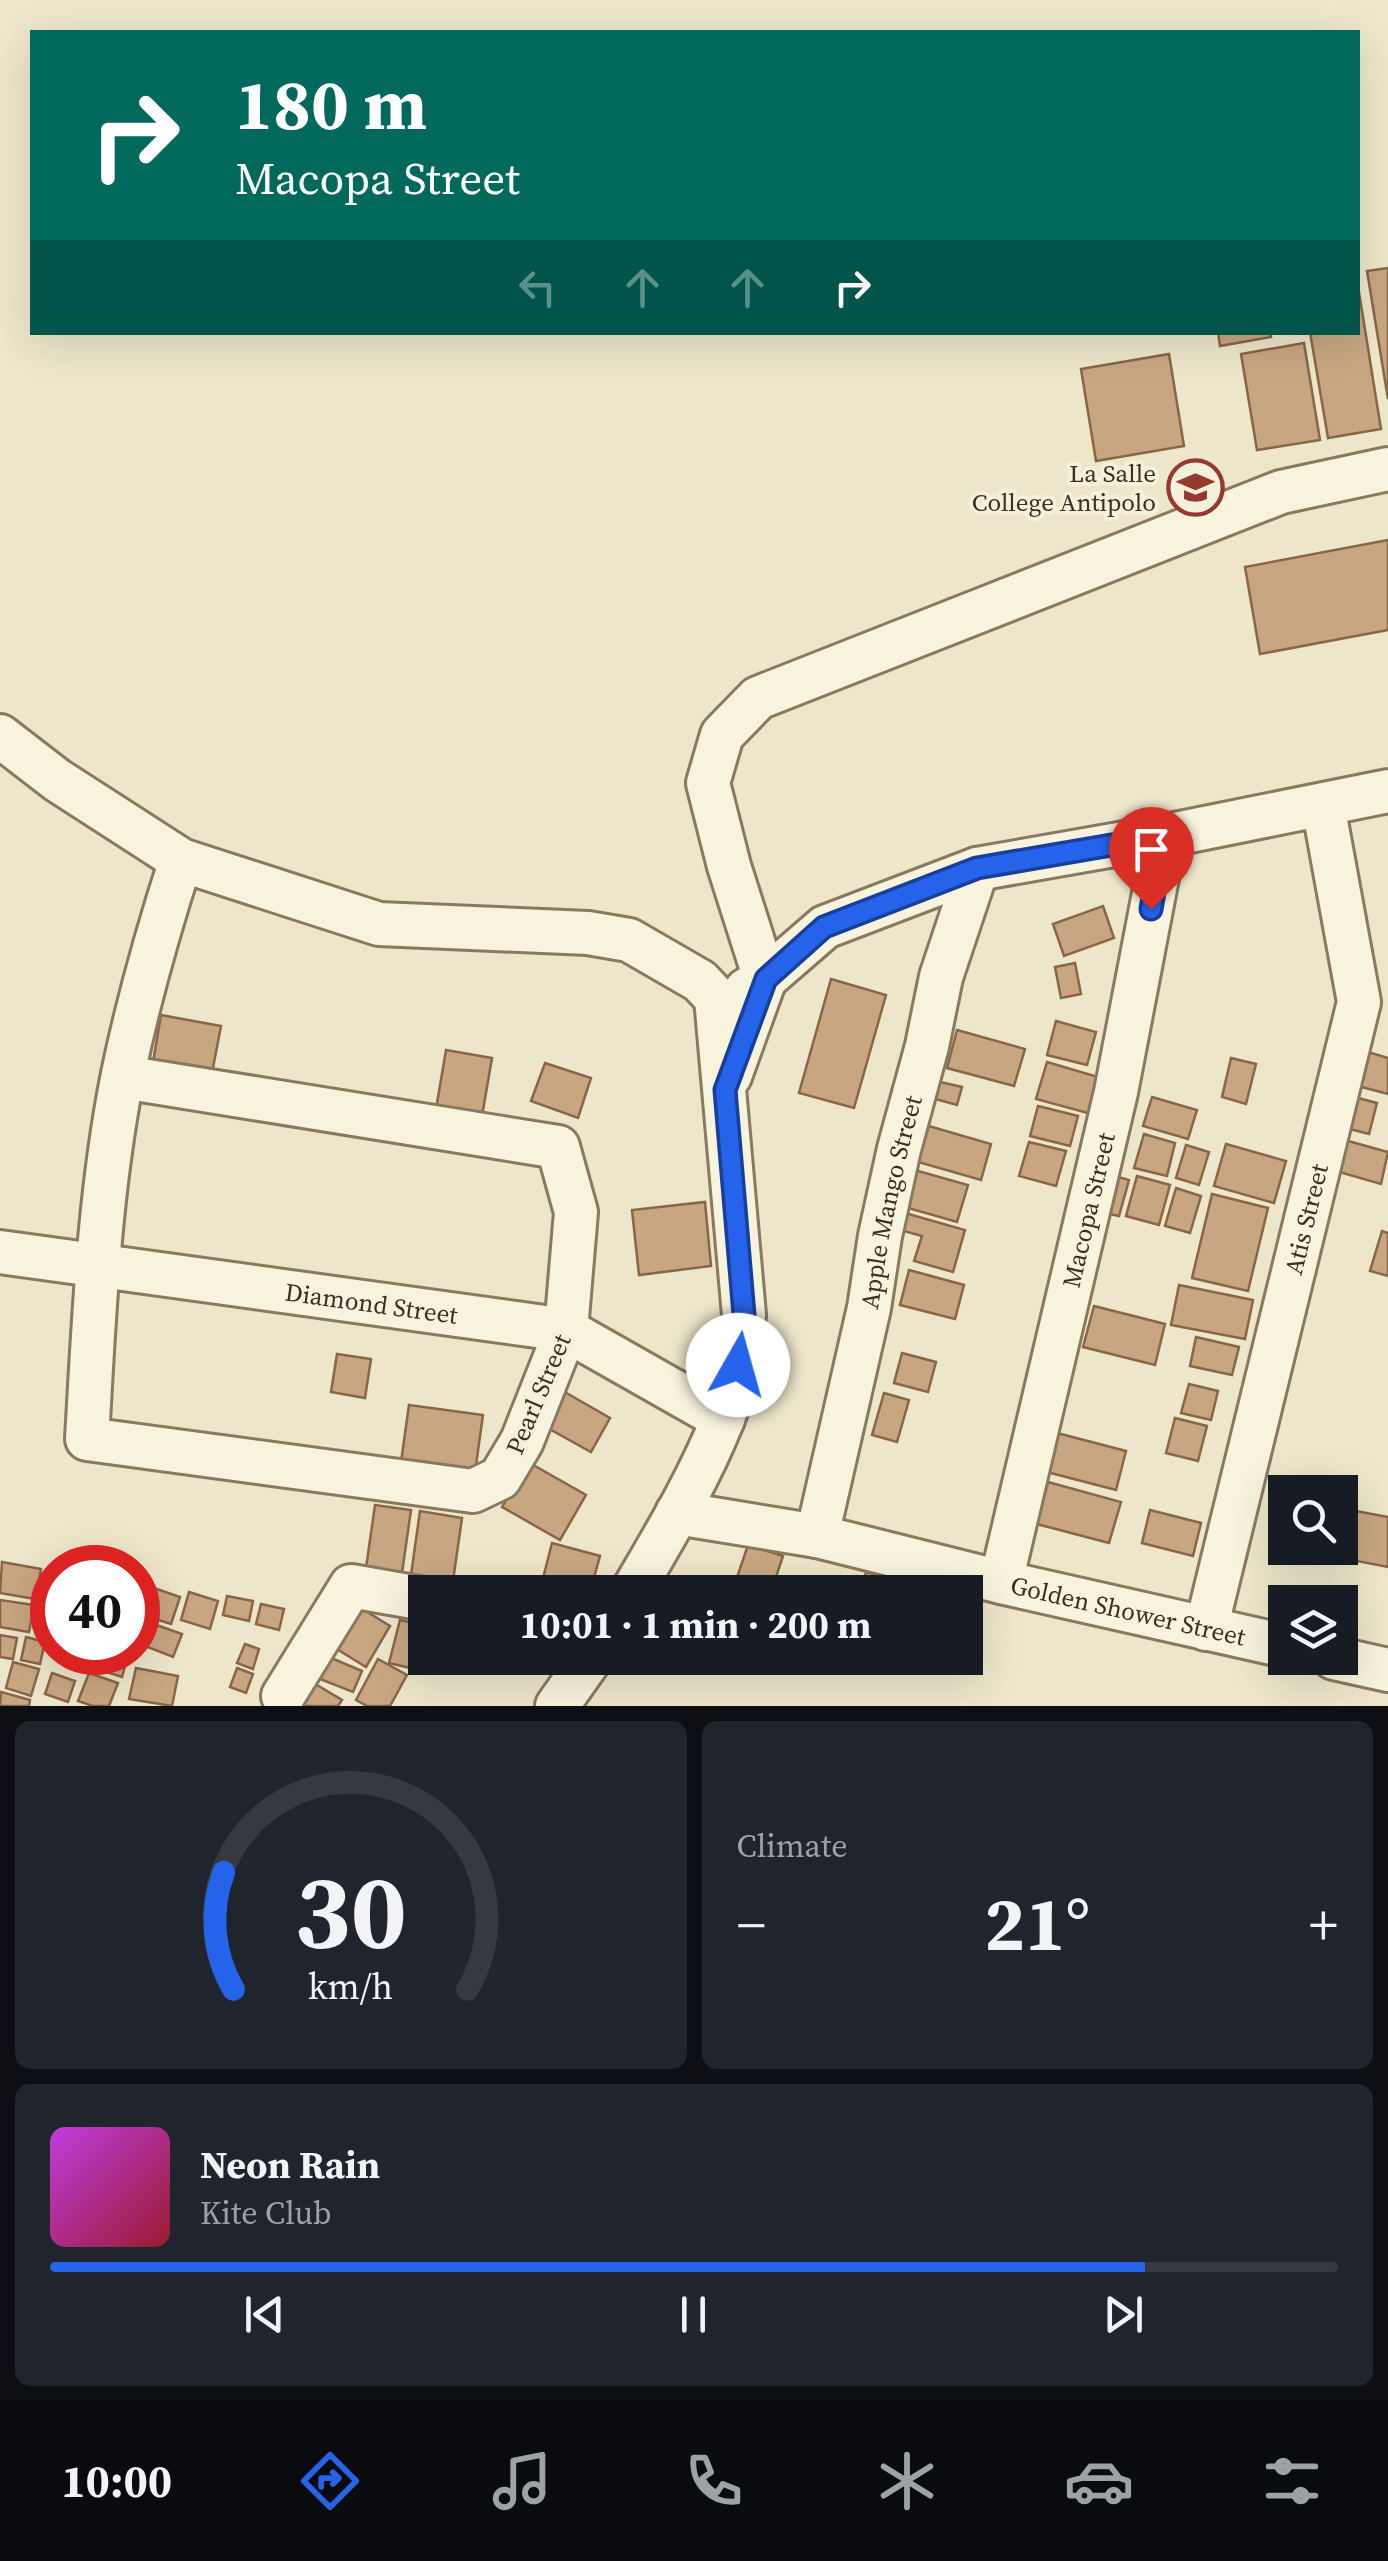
<!DOCTYPE html>
<html lang="en">
<head>
<meta charset="utf-8">
<style>
  body { margin:0; font-family:"Source Serif 4",serif; background:#20242c; color:#f1f3f6; height:100vh; display:flex; flex-direction:column; font-size:38px; white-space:nowrap }
  * { box-sizing:border-box; margin:0 }
  p { font-size:32px; color:#9ea1a6 }
  .icon { flex:none; width:55px; height:55px; fill:none; stroke:currentColor; stroke-width:2; stroke-linecap:round; stroke-linejoin:round }
  .map { position:relative; height:1706px; overflow:hidden }
  .sheet { display:flex; flex-direction:column; gap:15px; padding:15px; background:#0d0f14; flex:1 }
  .sheet>* { flex:none }
  .banner { position:absolute; left:30px; top:30px; width:1330px; height:305px; border-radius:0px; box-shadow:0 10px 40px #0002; background:#00695c; color:#fff; overflow:hidden }
  .controls { position:absolute; left:1268px; top:1475px; display:grid; gap:20px }
  .controls a { display:grid; place-items:center; width:90px; height:90px; border-radius:0px; background:#171b24; box-shadow:0 10px 40px #0002; font-size:50px }
  .speed { position:absolute; left:30px; top:1545px; display:flex; gap:20px; font-size:50px; font-weight:700; text-align:center }
  .speed>* { display:grid; place-content:center; width:130px; height:130px; border-radius:50%; background:#171b24; box-shadow:0 10px 40px #0002; line-height:1 }
  .speed .limit { border:15px solid #d22; background:#fff; color:#111 }
  .pin { position:absolute; display:grid; place-items:center; width:85px; height:85px; color:#fff; margin:-102px -42px; border-radius:50% 50% 50% 0; rotate:-45deg; box-shadow:0 0 10px #0007 }
  .pin .icon { rotate:45deg }
  .me { position:absolute; width:110px; margin:-55px; rotate:7deg; stroke-linejoin:round; filter:drop-shadow(0 0 8px #0008) }
  .turn { display:flex; align-items:center; gap:35px; height:210px; padding:0 40px; font-size:45px }
  .turn .icon { width:130px; height:130px; stroke-width:2.5 }
  .turn b { display:block; font-size:70px; line-height:85px }
  .lanes { display:flex; align-items:center; height:95px; padding:0 40px; background:#0003; justify-content:center; gap:50px; direction:ltr }
  .lanes .off { opacity:.35 }
  .big { font-size:75px; font-weight:700; line-height:1.1 }
  .sheet .card { flex:1; display:flex; flex-direction:column; justify-content:center; gap:15px; min-width:0; padding:0 35px; border-radius:15px; background:#20242c }
  .sheet .dial { align-items:center; gap:0 }
  .dial svg { height:260px; overflow:visible; fill:none; stroke:#363941; stroke-width:7; stroke-linecap:round; text-anchor:middle }
  .dial text { fill:#f1f3f6; stroke:none }
  .song { display:flex; align-items:center; gap:30px }
  .cover { width:120px; height:120px; border-radius:15px; background:linear-gradient(135deg,hsl(290 70% 55%),hsl(350 70% 35%)) }
  .played { height:10px; border-radius:5px; background:linear-gradient(90deg,#2563eb 85%,#363941 85%) }
  .keys { display:flex; justify-content:space-around; direction:ltr }
  .heat { display:flex; justify-content:space-between; align-items:center; font-size:55px; direction:ltr }
  .sheet .tiles { flex:1; display:grid; gap:15px; grid-template-columns:1fr 1fr }
  .card:last-child { grid-column:span 2 }
  .trip { position:absolute; left:408px; top:1575px; width:575px; height:100px; border-radius:0px; background:#171b24; box-shadow:0 10px 40px #0002; font-weight:700; line-height:100px; text-align:center }
  .dock { display:flex; height:160px; justify-content:space-around; align-items:center; background:#090b0e; color:#9ea1a6 }
  .dock .icon { width:70px; height:70px }
  .dock .current { color:#2563eb }
  .dock b { font-size:45px; color:#f1f3f6 }
  .map>svg:first-child { display:block }
  .building { fill:#c9a682; stroke:#886646; stroke-width:2.5 }
  .lines { fill:none; stroke-linecap:round; stroke-linejoin:round }
  .minor-casing { stroke:#897a5f; stroke-width:48 }
  .minor { stroke:#f8f3dd; stroke-width:42 }
  .route-casing { stroke:#184099; stroke-width:25 }
  .route { stroke:#2563eb; stroke-width:18 }
  .labels { text-anchor:middle; stroke-width:8; stroke-linejoin:round; paint-order:stroke }
  .poi-label { font-size:25px; fill:#3b3022; stroke:#f5f0d9; text-anchor:end }
  .street-label { font-size:25px; fill:#3b3022; stroke:#f5f0d9 }
</style>
</head>
<body>
<div class="map">
<svg width="1388" height="1706" viewBox="0 0 1388 1706">
  <rect width="100%" height="100%" fill="#ede6ca"/>
  <!-- building -->
  <g class="building">
    <polygon points="1388,268 1388,399 1367,271"/>
    <polygon points="1358,286 1381,429 1328,438 1310,332 1358,332"/>
    <polygon points="1218,332 1270,332 1271,337 1220,346"/>
    <polygon points="1304,343 1320,440 1257,450 1241,354"/>
    <polygon points="1169,354 1184,446 1096,461 1081,369"/>
    <polygon points="1388,540 1388,630 1260,654 1245,567"/>
    <polygon points="1103,906 1114,938 1064,956 1053,924"/>
    <polygon points="1075,963 1081,994 1061,998 1055,967"/>
    <polygon points="831,979 886,995 854,1108 799,1093"/>
    <polygon points="161,1015 221,1026 212,1073 153,1062"/>
    <polygon points="1056,1021 1096,1032 1087,1065 1047,1055"/>
    <polygon points="957,1030 1025,1049 1014,1086 947,1068"/>
    <polygon points="446,1050 492,1058 481,1122 435,1115"/>
    <polygon points="1368,1052 1388,1058 1388,1094 1358,1086"/>
    <polygon points="1231,1058 1256,1064 1246,1104 1222,1097"/>
    <polygon points="1047,1062 1105,1079 1095,1115 1036,1099"/>
    <polygon points="545,1063 591,1078 578,1118 531,1101"/>
    <polygon points="936,1081 962,1087 957,1105 932,1098"/>
    <polygon points="1350,1096 1377,1103 1369,1134 1342,1127"/>
    <polygon points="1152,1097 1197,1110 1188,1139 1143,1126"/>
    <polygon points="1038,1106 1078,1116 1070,1146 1030,1136"/>
    <polygon points="922,1124 991,1144 981,1180 911,1160"/>
    <polygon points="1144,1134 1175,1143 1167,1176 1134,1168"/>
    <polygon points="1341,1139 1388,1152 1381,1184 1332,1170"/>
    <polygon points="1029,1142 1066,1151 1056,1186 1019,1176"/>
    <polygon points="1226,1144 1286,1161 1274,1203 1214,1186"/>
    <polygon points="1186,1145 1209,1152 1199,1185 1176,1178"/>
    <polygon points="911,1169 968,1185 957,1222 901,1206"/>
    <polygon points="1115,1176 1129,1180 1119,1216 1105,1213"/>
    <polygon points="1137,1176 1170,1185 1159,1225 1126,1216"/>
    <polygon points="1176,1188 1201,1196 1190,1233 1165,1226"/>
    <polygon points="1212,1194 1268,1208 1248,1291 1192,1278"/>
    <polygon points="705,1202 711,1266 639,1275 632,1210"/>
    <polygon points="898,1211 965,1230 953,1272 914,1261 922,1236 893,1228"/>
    <polygon points="1382,1231 1388,1233 1388,1276 1370,1271"/>
    <polygon points="909,1270 964,1285 955,1319 900,1305"/>
    <polygon points="1179,1285 1253,1300 1245,1339 1171,1325"/>
    <polygon points="1094,1306 1165,1324 1155,1365 1083,1347"/>
    <polygon points="1196,1337 1239,1347 1232,1375 1190,1366"/>
    <polygon points="902,1353 936,1362 928,1392 894,1383"/>
    <polygon points="337,1354 371,1359 365,1398 331,1392"/>
    <polygon points="1189,1384 1218,1391 1211,1420 1181,1413"/>
    <polygon points="563,1391 610,1418 591,1452 544,1426"/>
    <polygon points="884,1393 909,1400 897,1442 872,1435"/>
    <polygon points="409,1405 483,1415 475,1472 401,1462"/>
    <polygon points="1175,1418 1207,1426 1198,1461 1166,1453"/>
    <polygon points="1057,1433 1126,1451 1116,1490 1047,1472"/>
    <polygon points="528,1462 586,1495 560,1540 502,1507"/>
    <polygon points="1048,1482 1121,1502 1109,1543 1037,1524"/>
    <polygon points="375,1505 411,1510 402,1573 366,1568"/>
    <polygon points="1340,1508 1388,1517 1388,1567 1321,1554 1322,1548 1340,1548"/>
    <polygon points="1150,1510 1201,1523 1193,1556 1142,1543"/>
    <polygon points="420,1511 462,1518 453,1581 411,1575"/>
    <polygon points="552,1543 600,1556 590,1592 540,1590"/>
    <polygon points="748,1545 783,1556 771,1592 732,1592"/>
    <polygon points="2,1562 41,1569 35,1599 0,1593"/>
    <polygon points="866,1572 915,1585 913,1592 861,1592"/>
    <polygon points="49,1580 52,1581 52,1602 44,1600"/>
    <polygon points="154,1588 180,1597 171,1624 145,1616"/>
    <polygon points="189,1592 218,1601 210,1629 181,1620"/>
    <polygon points="227,1596 253,1601 249,1621 223,1615"/>
    <polygon points="0,1600 34,1605 29,1632 0,1627"/>
    <polygon points="38,1602 52,1605 52,1631 33,1627"/>
    <polygon points="261,1604 284,1609 279,1630 256,1624"/>
    <polygon points="356,1605 390,1626 366,1667 332,1646"/>
    <polygon points="400,1620 425,1626 425,1646 419,1670 389,1663"/>
    <polygon points="148,1622 182,1634 173,1657 140,1644"/>
    <polygon points="0,1635 17,1638 13,1659 0,1657"/>
    <polygon points="26,1637 45,1642 40,1664 21,1660"/>
    <polygon points="245,1644 259,1649 253,1669 237,1663"/>
    <polygon points="61,1652 87,1652 82,1669 59,1661"/>
    <polygon points="95,1652 129,1652 122,1677 90,1667"/>
    <polygon points="324,1655 362,1671 353,1692 315,1677"/>
    <polygon points="849,1658 896,1658 893,1669"/>
    <polygon points="378,1659 407,1675 390,1706 367,1706 356,1700"/>
    <polygon points="13,1662 39,1669 31,1696 6,1688"/>
    <polygon points="136,1668 178,1676 172,1706 129,1699"/>
    <polygon points="237,1668 253,1674 246,1693 230,1687"/>
    <polygon points="52,1673 75,1681 68,1702 45,1694"/>
    <polygon points="89,1673 118,1683 109,1706 93,1706 78,1701"/>
    <polygon points="312,1682 342,1700 338,1706 298,1706"/>
    <polygon points="1,1692 30,1700 29,1706 0,1706"/>
  </g>
  <g class="lines">
    <defs>
      <g id="minor">
        <path d="M0 736 57 780 181 860 379 924 588 933 629 940 700 981 716 998 744 1315C740 1350 736 1387 722 1421 698 1481 664 1537 632 1592"/>
        <polyline points="746,990 765,979 825,927 977,869 1165,836 1388,791"/>
        <polyline points="730,1076 765,979 729,866 708,783 722,735 758,698 1281,492 1388,469"/>
        <path d="M123 1077 558 1147 576 1212 566 1330 522 1441 500 1478 473 1491 87 1439C94 1317 99 1194 123 1074 138 1002 158 931 181 860"/>
        <path id="s1" d="M0 1252 566 1330 723 1419"/>
        <path id="s2" d="M677 1513 817 1536 1001 1582 1285 1646"/>
        <path id="s3" d="M817 1536 869 1308 880 1236 899 1149 927 1046 941 977 977 869"/>
        <path id="s4" d="M1001 1582 1116 1092 1165 836"/>
        <path id="s5" d="M1206 1629 1359 1002 1323 805"/>
        <polyline points="1334,1658 1388,1670"/>
        <polyline points="283,1696 351,1586 425,1599"/>
        <polyline points="557,1706 591,1658"/>
      </g>
    </defs>
    <!-- minor casing -->
    <use href="#minor" class="minor-casing"/>
    <!-- minor -->
    <use href="#minor" class="minor"/>
  </g>
  <g class="lines">
    <defs>
      <polyline id="route" points="738,1365 744,1315 725,1090 766,979 824,927 977,868 1164,836 1151,909"/>
    </defs>
    <!-- route casing -->
    <use href="#route" class="route-casing"/>
    <!-- route -->
    <use href="#route" class="route"/>
  </g>
  <!-- icons -->
  <defs>
    <symbol id="university-ring" viewBox="-11 -11 22 22"><circle r="9.5" fill="#f5f0d9" stroke="#963a31" stroke-width="1.5"/><path d="M0-5L7-2L0 1L-7-2ZM-4 1L0 2.5L4 1V4Q0 6-4 4Z" fill="#963a31"/></symbol>
  </defs>
  <g fill-rule="evenodd">
    <use href="#university-ring" x="1164" y="456" width="63" height="63"/>
  </g>
  <g class="labels">
    <!-- poi labels -->
    <g class="poi-label">
      <text x="1156" y="482">La Salle<tspan x="1156" dy="29">College Antipolo</tspan></text>
    </g>
    <!-- street labels -->
    <g class="street-label">
      <text dy="9" stroke="none"><textPath href="#s3" startOffset="342">Apple Mango Street</textPath></text>
      <text dy="9" stroke="none"><textPath href="#s4" startOffset="382">Macopa Street</textPath></text>
      <text dy="9" stroke="none"><textPath href="#s5" startOffset="422">Atis Street</textPath></text>
      <text dy="9" stroke="none"><textPath href="#s1" startOffset="375">Diamond Street</textPath></text>
      <text transform="translate(538 1394) rotate(-67)" y="9">Pearl Street</text>
      <text dy="9" stroke="none"><textPath href="#s2" startOffset="462">Golden Shower Street</textPath></text>
    </g>
  </g>
</svg>
<div class="controls">
<a><svg class="icon" aria-label="search" viewBox="0 0 24 24"><circle cx="10" cy="10" r="6"/><path d="M15 15l6 6"/></svg></a>
<a><svg class="icon" aria-label="layers" viewBox="0 0 24 24"><path d="M12 4l9 5-9 5-9-5zM3 14l9 5 9-5"/></svg></a>
</div>
<div class="speed"><div class="limit">40</div></div>
<div class="pin" style="left:1151px;top:909px;background:#d93025"><svg class="icon" aria-label="arrive" viewBox="0 0 24 24"><path d="M6 21V4h12l-3 4 3 4H6"/></svg></div>
<svg class="me" style="left:738px;top:1365px" viewBox="-20 -20 40 40"><circle r="19" fill="#fff"/><path d="M0-13L10 11 0 6-10 11z" fill="#2563eb"/></svg>
<div class="trip">10:01 · 1 min · 200 m</div>
<div class="banner">
<div class="turn"><svg class="icon" aria-label="right" viewBox="0 0 24 24"><path d="M7 20v-9h11M14 6l5 5-5 5"/></svg><div><b>180 m</b>Macopa Street</div></div>
<div class="lanes"><svg class="icon off" aria-label="left" viewBox="0 0 24 24"><path d="M17 20v-9H6M10 6l-5 5 5 5"/></svg><svg class="icon off" aria-label="ahead" viewBox="0 0 24 24"><path d="M12 20V5M6 11l6-6 6 6"/></svg><svg class="icon off" aria-label="ahead" viewBox="0 0 24 24"><path d="M12 20V5M6 11l6-6 6 6"/></svg><svg class="icon" aria-label="right" viewBox="0 0 24 24"><path d="M7 20v-9h11M14 6l5 5-5 5"/></svg></div>
</div>
</div>
<section class="sheet">
<div class="tiles">
<div class="card dial"><svg viewBox="0 0 100 80">
<path d="M14 69A42 42 0 1 1 86 69"/>
<path d="M14 69A42 42 0 0 1 11 33" stroke="#2563eb"/>
<text x="50" y="56" font-size="32" font-weight="700">30</text>
<text x="50" y="72" font-size="11">km/h</text>
</svg></div>
<div class="card"><p>Climate</p>
<div class="heat"><a>−</a><b class="big">21°</b><a>+</a></div>
</div>
<div class="card">
<div class="song"><i class="cover"></i><div><b>Neon Rain</b><p>Kite Club</p></div></div>
<div class="played"></div>
<div class="keys"><svg class="icon" aria-label="previous" viewBox="0 0 24 24"><path d="M18 5L8 12l10 7zM5 5v14"/></svg><svg class="icon" aria-label="pause" viewBox="0 0 24 24"><path d="M8 5v14M16 5v14"/></svg><svg class="icon" aria-label="next" viewBox="0 0 24 24"><path d="M6 5l10 7-10 7zM19 5v14"/></svg></div>
</div>
</div>
</section>
<nav class="dock">
<b>10:00</b>
<svg class="icon current" aria-label="directions" viewBox="0 0 24 24"><path d="M12 3l9 9-9 9-9-9zM9 14v-3h6M13 9l2 2-2 2"/></svg>
<svg class="icon" aria-label="music" viewBox="0 0 24 24"><path d="M9 18V5l10-2v13"/><circle cx="6" cy="18" r="3"/><circle cx="16" cy="16" r="3"/></svg>
<svg class="icon" aria-label="phone" viewBox="0 0 24 24"><path d="M5 4h4l2 5-3 2q2 4 5 5l2-3 5 2v4C11 20 4 13 5 4z"/></svg>
<svg class="icon" aria-label="climate" viewBox="0 0 24 24"><path d="M12 3v18M4 7l16 10M4 17L20 7"/></svg>
<svg class="icon" aria-label="car" viewBox="0 0 24 24"><path d="M5 17H2v-5l4-1 3-4h7l3 4 3 1v5h-3M9 17h6M6 11h13"/><circle cx="7" cy="17" r="2"/><circle cx="17" cy="17" r="2"/></svg>
<svg class="icon" aria-label="filters" viewBox="0 0 24 24"><path d="M4 7h16M4 17h16"/><circle cx="9" cy="7" r="2"/><circle cx="15" cy="17" r="2"/></svg>
</nav>
</body>
</html>
